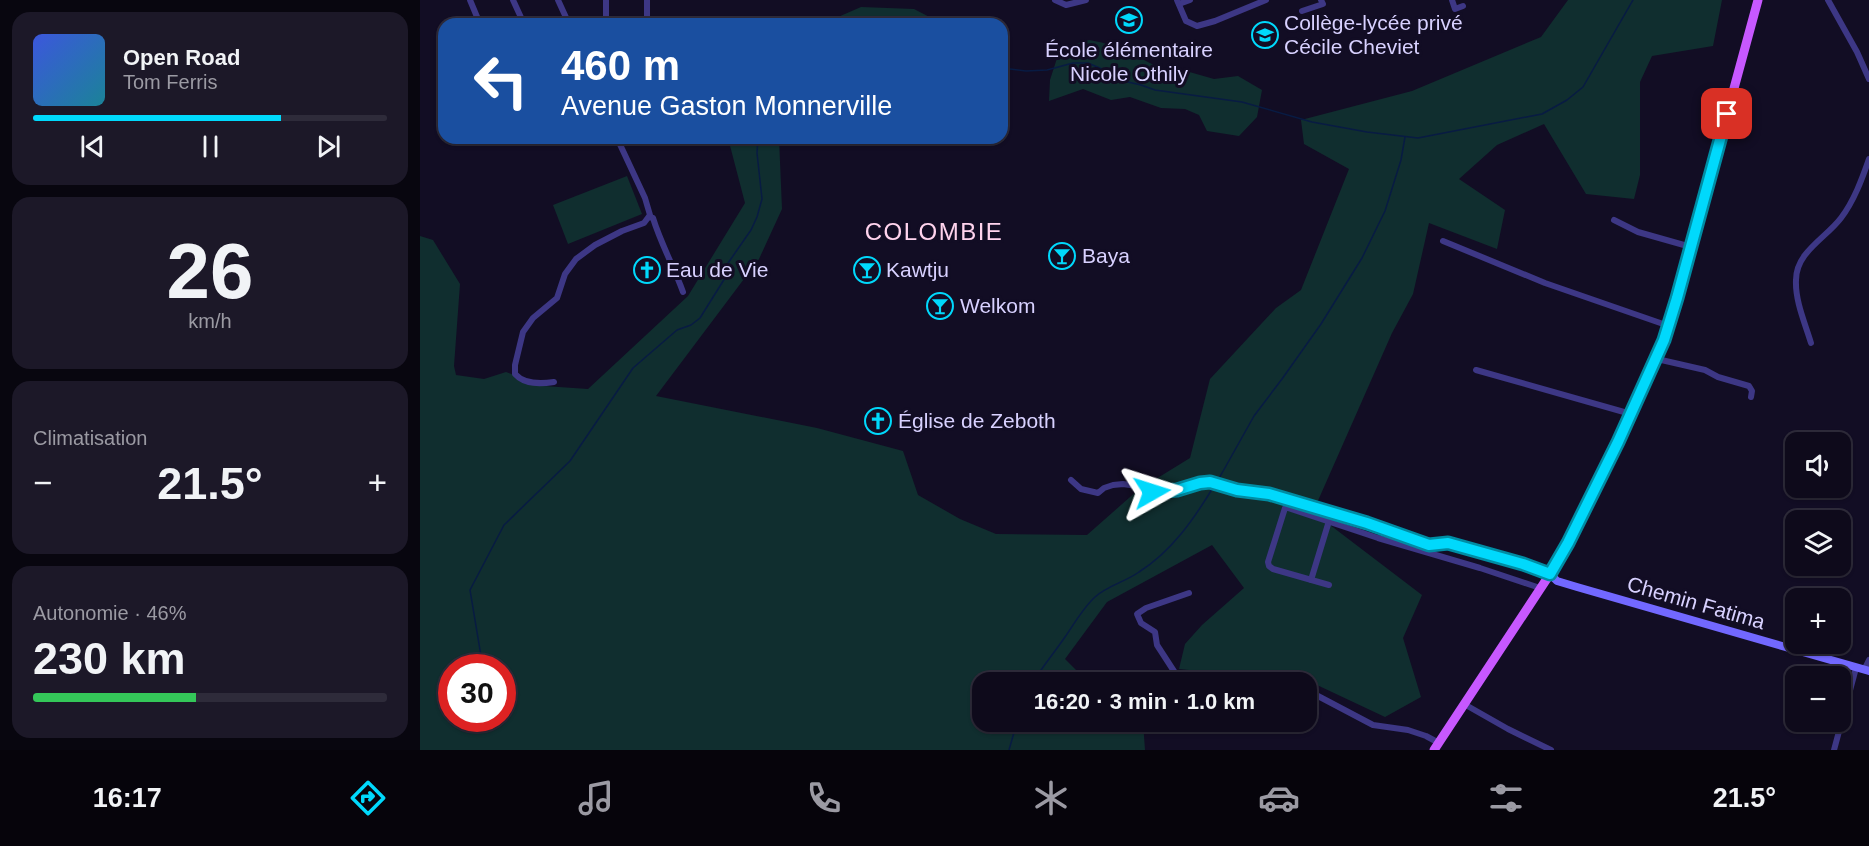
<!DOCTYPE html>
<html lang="fr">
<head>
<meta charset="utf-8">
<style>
  body { margin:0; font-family:Arial,sans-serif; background:#1c1828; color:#f1f3f6; height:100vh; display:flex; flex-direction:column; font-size:22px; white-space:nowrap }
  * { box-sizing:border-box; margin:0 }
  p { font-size:20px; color:#9b9aa3 }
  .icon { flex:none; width:33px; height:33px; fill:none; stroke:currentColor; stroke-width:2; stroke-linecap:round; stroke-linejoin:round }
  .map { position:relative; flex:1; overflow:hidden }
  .side { display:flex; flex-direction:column; gap:12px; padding:12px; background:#08060f; width:420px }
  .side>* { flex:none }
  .banner { position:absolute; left:18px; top:18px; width:570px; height:126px; border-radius:18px; box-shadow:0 2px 4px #0004,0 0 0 2px #2e2b3a; background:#1a4fa0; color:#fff; overflow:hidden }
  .buttons { position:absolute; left:1365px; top:432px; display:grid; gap:12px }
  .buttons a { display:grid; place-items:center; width:66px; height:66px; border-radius:12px; background:#0e0a1b; box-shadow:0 2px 4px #0004,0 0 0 2px #2e2b3a; font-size:30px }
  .speed { position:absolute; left:18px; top:654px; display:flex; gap:12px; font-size:30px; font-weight:700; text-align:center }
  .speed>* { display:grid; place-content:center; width:78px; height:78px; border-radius:50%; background:#0e0a1b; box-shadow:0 2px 4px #0004,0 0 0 2px #2e2b3a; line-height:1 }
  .speed .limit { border:9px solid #d22; background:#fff; color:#111 }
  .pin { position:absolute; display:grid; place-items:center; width:51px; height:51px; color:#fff; margin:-26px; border-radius:12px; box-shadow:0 3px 9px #0006 }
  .me { position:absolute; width:66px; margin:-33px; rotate:84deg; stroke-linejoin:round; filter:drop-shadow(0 0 4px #0008) }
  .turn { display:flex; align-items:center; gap:21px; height:126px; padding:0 24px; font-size:27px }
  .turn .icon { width:78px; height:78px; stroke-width:2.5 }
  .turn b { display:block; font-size:42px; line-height:51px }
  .big { font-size:45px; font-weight:800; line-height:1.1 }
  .side .tile { flex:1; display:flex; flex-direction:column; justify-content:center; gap:9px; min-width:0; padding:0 21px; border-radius:18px; background:#1c1828 }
  .side .dial { align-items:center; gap:0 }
  .dial b { font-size:78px; line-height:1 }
  .song { display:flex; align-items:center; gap:18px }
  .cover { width:72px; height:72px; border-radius:9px; background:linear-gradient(135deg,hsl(230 70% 55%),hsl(190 70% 35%)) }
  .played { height:6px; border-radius:3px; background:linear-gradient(90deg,#00d9fc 70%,#2e2b3a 70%) }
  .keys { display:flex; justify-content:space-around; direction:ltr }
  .heat { display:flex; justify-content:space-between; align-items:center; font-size:33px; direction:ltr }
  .charge { height:9px; border-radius:4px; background:linear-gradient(90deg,#34c759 46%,#2e2b3a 0) }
  .trip { position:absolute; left:552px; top:672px; width:345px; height:60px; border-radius:18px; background:#0e0a1b; box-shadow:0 2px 4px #0004,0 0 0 2px #2e2b3a; font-weight:800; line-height:60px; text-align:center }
  .dock { display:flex; height:96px; justify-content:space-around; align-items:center; background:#06040b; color:#9b9aa3 }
  .dock .icon { width:42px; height:42px }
  .dock .active { color:#00d9fc }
  .dock b { font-size:27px; color:#f1f3f6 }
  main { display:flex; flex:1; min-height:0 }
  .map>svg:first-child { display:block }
  .green { fill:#102e2f; fill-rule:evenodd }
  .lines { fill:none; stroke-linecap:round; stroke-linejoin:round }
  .stream { stroke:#081b43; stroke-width:1.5 }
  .street { stroke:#3d3785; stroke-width:6 }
  .secondary { stroke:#7268ff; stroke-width:8 }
  .primary { stroke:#c758ff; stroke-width:9 }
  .route-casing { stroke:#008da4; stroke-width:15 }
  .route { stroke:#00d9fc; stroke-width:10 }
  .labels { text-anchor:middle; stroke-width:6; stroke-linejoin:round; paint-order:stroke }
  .poi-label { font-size:21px; fill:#d8d1ff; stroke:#120d24; text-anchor:start }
  .street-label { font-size:21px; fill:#d8d1ff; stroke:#120d24 }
  .quarter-label { font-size:24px; letter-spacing:1.5px; fill:#ffd3ed; stroke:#120d24 }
</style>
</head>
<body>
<main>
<section class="side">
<div class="tile">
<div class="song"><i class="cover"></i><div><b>Open Road</b><p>Tom Ferris</p></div></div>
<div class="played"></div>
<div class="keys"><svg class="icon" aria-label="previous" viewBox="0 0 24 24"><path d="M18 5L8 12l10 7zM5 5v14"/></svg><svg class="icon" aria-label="pause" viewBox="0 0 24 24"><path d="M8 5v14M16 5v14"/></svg><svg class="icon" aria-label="next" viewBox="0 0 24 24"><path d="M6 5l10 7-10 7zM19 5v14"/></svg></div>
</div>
<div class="tile dial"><b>26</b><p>km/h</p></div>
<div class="tile"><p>Climatisation</p>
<div class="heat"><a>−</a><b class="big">21.5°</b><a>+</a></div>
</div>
<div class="tile"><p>Autonomie · 46%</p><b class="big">230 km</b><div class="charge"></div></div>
</section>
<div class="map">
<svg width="1449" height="750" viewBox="0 0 1449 750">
  <rect width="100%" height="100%" fill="#120d24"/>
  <!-- green -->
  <g class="green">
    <path d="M1148 0H1302L1293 46 1232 56 1220 82V175L1214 199 1166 194 1124 124 1077 145 1039 179 1085 210 1077 249 1009 223 993 294 972 333 893 512 1002 595 983 638 1001 697 965 717 897 685 887 684 886 682 759 669 765 644 782 625 824 588 792 545 687 602 645 659 668 682H562V722H723L725 750H0V236L13 240 40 284 34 366 36 375 64 379 86 372 124 386 168 389 268 296 325 203 308 138H359L362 209 339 259 236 396 397 428 483 451 498 495 540 519 576 534 667 535 718 490 770 458 790 379 856 308 881 290 929 169 884 144 881 120 992 91 1121 37ZM32 668H82V718H32Z"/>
    <polygon points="441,7 494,9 523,24 402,24"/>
    <path d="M669 40C705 46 722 60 753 75L766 71 794 79 818 76 842 90 837 117 819 136 787 131 779 115 765 109 741 108 710 97 691 100 663 89 629 101 630 80 639 52 651 45Z"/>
    <polygon points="207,176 222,214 148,244 133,205"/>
  </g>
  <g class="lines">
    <!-- stream -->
    <g class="stream">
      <polyline points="582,68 606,71 627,70 653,63 668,63 698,76 708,82 721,85 735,90 822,102 892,122 947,132 998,138 1122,114 1147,100 1163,87 1213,0"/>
      <polyline points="797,482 834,416 862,379 901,324 942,258 965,211 981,160 985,137"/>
      <polyline points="63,668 50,590 84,525 150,461 213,368 257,330 271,325 280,318 305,278 306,266 331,230 337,217 342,199 337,153 338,138"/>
      <path d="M613 682C623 666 634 653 645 637 654 624 663 608 675 597 687 586 705 582 719 572 752 551 774 519 794 486"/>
      <polyline points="589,750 597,722"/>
    </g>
    <!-- street -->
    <g class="street">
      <polyline points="50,0 60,24"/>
      <polyline points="93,0 104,24"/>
      <polyline points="138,0 149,24"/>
      <polyline points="186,0 186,24"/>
      <polyline points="227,0 227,24"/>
      <polyline points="635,0 646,5 666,0"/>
      <polyline points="757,0 766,21 777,26 795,21 846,0"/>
      <polyline points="1032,0 1035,9 1043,6"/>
      <polyline points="1408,0 1437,52 1449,79"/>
      <polyline points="759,4 770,0"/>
      <polyline points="882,11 903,4 901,0"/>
      <path d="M229 217 233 218C241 244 254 267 263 292"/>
      <polyline points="1194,220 1218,232 1271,247"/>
      <polyline points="1023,241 1125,283 1249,326"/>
      <path d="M1391 343C1385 323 1375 301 1376 280 1376 252 1406 238 1421 218 1434 201 1442 179 1449 159"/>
      <polyline points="1237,359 1285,370 1298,377 1329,386 1332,391 1331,397"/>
      <polyline points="1056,370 1211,414"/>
      <path d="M134 382C121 384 105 385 95 374V365L103 332 113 318 137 298 145 274 156 259 175 245 202 231 224 223 230 215 225 198 197 138"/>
      <polyline points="651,480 661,489 678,493 684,488 693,485 703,484 717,486 731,492 757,490 780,483 791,482 817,490 849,494 866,500 947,523 1009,545 1028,543 1103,563 1130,574"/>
      <polyline points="891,580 909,521"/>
      <polyline points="909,585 853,569 849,566 848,562 865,508 868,508 958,538 1060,568 1120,588"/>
      <polyline points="1444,670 1449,660"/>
      <polyline points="761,682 737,645 735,632 721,623 717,614 726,608 769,593"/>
      <path d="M762 682C777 679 785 678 800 682"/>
      <polyline points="829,682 837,682"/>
      <polyline points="886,698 898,696 953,725 988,730 1006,736 1019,743"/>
      <polyline points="1044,704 1088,729 1131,750"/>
      <polyline points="1414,750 1436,668"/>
    </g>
    <!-- secondary -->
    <polyline class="secondary" points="1130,574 1137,581 1157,587 1449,671"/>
    <!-- primary -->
    <polyline class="primary" points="1014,750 1130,574 1147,545 1198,442 1244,340 1257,298 1338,0"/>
  </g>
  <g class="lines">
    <defs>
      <polyline id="route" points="732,492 757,490 780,483 790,482 817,490 849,494 947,523 1009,545 1028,543 1103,564 1130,574 1148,543 1198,442 1244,340 1257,298 1307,114"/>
    </defs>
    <!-- route casing -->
    <use href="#route" class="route-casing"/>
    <!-- route -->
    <use href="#route" class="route"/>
  </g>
  <!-- icons -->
  <defs>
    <symbol id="school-ring" viewBox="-11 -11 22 22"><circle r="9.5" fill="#120d24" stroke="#00d9fc" stroke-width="1.5"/><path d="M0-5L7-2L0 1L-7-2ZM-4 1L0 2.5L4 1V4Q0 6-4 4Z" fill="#00d9fc"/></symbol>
    <symbol id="bar-ring" viewBox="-11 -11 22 22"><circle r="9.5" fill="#120d24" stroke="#00d9fc" stroke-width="1.5"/><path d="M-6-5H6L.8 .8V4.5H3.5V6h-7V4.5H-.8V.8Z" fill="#00d9fc"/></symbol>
    <symbol id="church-ring" viewBox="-11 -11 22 22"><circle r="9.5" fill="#120d24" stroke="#00d9fc" stroke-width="1.5"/><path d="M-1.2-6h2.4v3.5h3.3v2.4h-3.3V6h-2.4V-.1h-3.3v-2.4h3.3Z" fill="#00d9fc"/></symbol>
  </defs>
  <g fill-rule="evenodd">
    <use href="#school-ring" x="694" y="5" width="30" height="30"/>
    <use href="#school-ring" x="830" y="20" width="30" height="30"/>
    <use href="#bar-ring" x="627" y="241" width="30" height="30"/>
    <use href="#church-ring" x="212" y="255" width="30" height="30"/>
    <use href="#bar-ring" x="432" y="255" width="30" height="30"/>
    <use href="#bar-ring" x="505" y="291" width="30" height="30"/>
    <use href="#church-ring" x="443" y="406" width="30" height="30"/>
  </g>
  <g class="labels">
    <!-- poi labels -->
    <g class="poi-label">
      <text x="864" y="30">Collège-lycée privé<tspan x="864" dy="24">Cécile Cheviet</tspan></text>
      <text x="709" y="57" text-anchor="middle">École élémentaire<tspan x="709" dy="24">Nicole Othily</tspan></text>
      <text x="662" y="263">Baya</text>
      <text x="246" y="277">Eau de Vie</text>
      <text x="466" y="277">Kawtju</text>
      <text x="540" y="313">Welkom</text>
      <text x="478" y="428">Église de Zeboth</text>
    </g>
    <!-- street labels -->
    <g class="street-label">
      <text transform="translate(1276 603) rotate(16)" y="7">Chemin Fatima</text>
    </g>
    <!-- quarter labels -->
    <g class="quarter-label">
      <text x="514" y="240">COLOMBIE</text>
    </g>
  </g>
</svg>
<div class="buttons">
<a><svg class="icon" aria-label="sound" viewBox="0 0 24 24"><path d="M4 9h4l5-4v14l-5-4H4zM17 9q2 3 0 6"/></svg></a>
<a><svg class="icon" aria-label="layers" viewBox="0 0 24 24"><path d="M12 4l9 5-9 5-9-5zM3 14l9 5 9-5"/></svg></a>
<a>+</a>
<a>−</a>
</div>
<div class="speed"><div class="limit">30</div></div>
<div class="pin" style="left:1307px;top:114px;background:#d93025"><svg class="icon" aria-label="arrive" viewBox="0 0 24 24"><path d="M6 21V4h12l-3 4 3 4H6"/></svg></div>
<svg class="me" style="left:732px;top:492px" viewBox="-20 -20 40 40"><path d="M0-17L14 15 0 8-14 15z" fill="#00d9fc" stroke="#fff" stroke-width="4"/></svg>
<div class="trip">16:20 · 3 min · 1.0 km</div>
<div class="banner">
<div class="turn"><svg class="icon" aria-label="left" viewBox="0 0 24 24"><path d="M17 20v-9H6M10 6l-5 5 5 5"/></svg><div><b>460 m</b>Avenue Gaston Monnerville</div></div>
</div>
</div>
</main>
<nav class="dock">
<b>16:17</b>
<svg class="icon active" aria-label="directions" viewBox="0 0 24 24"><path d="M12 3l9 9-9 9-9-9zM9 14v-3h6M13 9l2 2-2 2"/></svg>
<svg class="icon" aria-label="music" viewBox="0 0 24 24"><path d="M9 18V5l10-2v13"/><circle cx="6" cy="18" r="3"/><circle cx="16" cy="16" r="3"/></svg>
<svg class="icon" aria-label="phone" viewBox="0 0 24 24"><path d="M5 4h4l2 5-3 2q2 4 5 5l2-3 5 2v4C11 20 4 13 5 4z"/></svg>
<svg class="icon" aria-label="climate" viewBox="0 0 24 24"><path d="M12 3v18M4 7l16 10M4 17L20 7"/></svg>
<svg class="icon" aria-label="car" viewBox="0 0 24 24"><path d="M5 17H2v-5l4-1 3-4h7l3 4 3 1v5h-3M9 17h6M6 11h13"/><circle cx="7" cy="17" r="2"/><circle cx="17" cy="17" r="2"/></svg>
<svg class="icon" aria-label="filters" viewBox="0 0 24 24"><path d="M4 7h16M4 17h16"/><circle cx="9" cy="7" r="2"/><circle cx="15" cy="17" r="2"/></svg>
<b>21.5°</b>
</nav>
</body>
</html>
